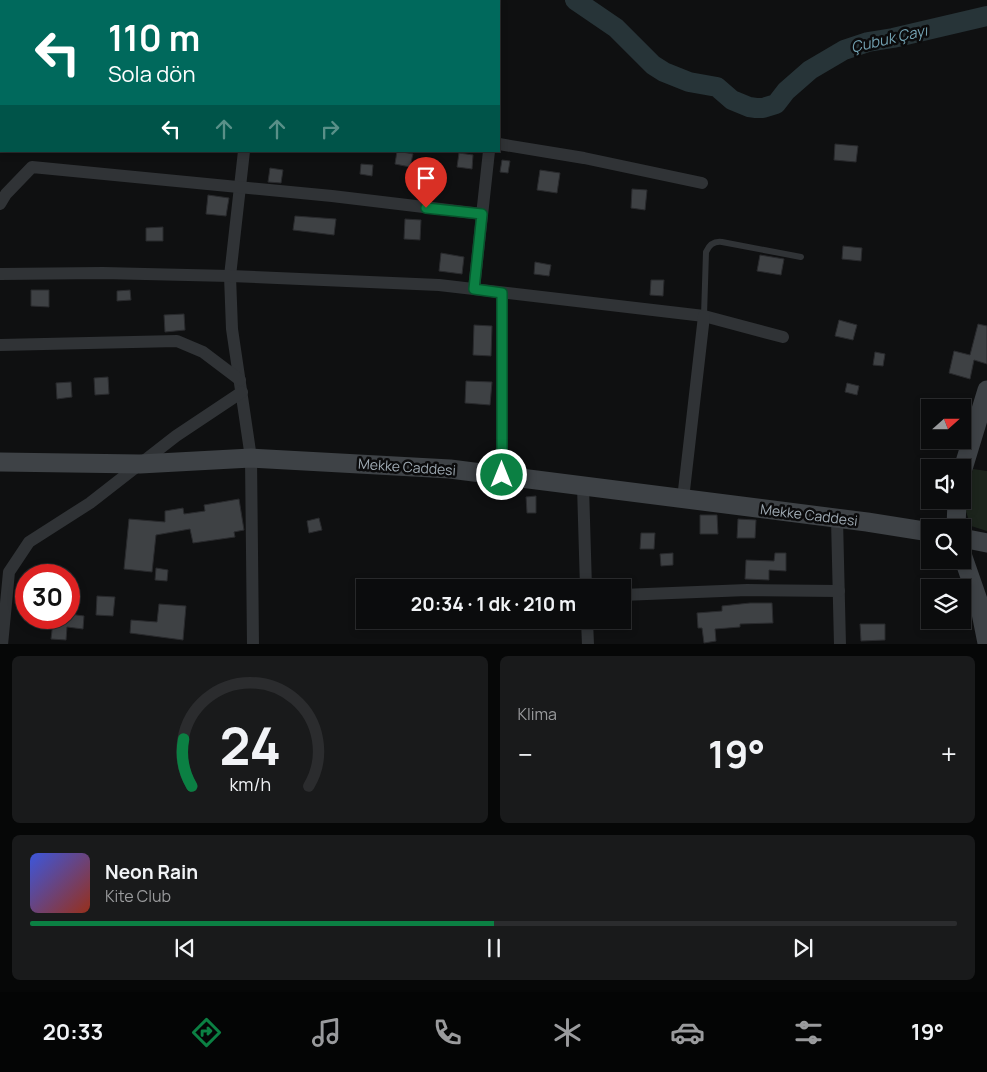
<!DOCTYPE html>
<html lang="tr">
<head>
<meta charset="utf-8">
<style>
  body { margin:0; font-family:Manrope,sans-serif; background:#191a1b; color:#f1f3f6; height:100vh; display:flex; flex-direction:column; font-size:19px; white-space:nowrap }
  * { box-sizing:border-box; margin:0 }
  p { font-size:16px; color:#9a9b9d }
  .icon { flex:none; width:28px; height:28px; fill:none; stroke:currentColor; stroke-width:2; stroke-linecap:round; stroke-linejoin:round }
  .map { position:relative; height:644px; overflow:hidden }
  .drawer { display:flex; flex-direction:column; gap:12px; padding:12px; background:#060707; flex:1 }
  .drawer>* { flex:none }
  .banner { position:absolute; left:0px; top:0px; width:500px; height:152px; box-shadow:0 2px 8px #0003,0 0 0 1px #2b2c2e; background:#00695c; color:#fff; overflow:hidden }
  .needle { width:32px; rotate:69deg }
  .buttons { position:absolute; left:921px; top:399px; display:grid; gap:10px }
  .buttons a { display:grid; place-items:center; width:50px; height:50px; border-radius:0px; background:#0b0c0d; box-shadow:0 2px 8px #0003,0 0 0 1px #2b2c2e; font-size:25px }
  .speed { position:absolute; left:15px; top:564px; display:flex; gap:10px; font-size:25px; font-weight:700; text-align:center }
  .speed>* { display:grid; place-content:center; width:65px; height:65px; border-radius:50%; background:#0b0c0d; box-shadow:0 2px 8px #0003,0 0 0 1px #2b2c2e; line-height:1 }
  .speed .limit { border:8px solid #d22; background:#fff; color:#111 }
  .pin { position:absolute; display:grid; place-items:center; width:42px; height:42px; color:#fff; margin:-51px -21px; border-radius:50% 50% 50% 0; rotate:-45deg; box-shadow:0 0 5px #0007 }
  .pin .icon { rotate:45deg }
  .me { position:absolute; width:55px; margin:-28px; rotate:0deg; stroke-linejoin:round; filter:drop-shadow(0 0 4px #0008) }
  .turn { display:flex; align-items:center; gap:18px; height:105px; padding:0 25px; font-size:22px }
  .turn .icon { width:65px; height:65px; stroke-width:2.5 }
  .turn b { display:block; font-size:35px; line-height:42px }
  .lanes { display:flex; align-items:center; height:48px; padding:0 25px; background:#0003; justify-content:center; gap:25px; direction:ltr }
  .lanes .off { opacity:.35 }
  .big { font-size:38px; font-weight:700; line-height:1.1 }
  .drawer .tile { flex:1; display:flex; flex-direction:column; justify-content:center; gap:8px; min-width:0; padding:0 18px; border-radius:8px; background:#191a1b }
  .drawer .dial { align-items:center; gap:0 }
  .dial svg { height:130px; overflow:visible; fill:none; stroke:#2b2c2e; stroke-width:7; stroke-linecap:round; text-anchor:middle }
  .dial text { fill:#f1f3f6; stroke:none }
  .song { display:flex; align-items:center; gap:15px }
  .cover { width:60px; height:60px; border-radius:8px; background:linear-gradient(135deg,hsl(230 70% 55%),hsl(10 70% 35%)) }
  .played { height:5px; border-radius:2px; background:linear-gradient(90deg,#0b8043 50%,#2b2c2e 50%) }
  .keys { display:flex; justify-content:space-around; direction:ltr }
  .heat { display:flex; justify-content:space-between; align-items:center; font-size:28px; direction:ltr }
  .drawer .tiles { flex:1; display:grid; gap:12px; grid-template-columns:1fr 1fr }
  .tile:last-child { grid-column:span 2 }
  .trip { position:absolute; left:356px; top:579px; width:275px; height:50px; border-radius:0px; background:#0b0c0d; box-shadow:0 2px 8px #0003,0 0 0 1px #2b2c2e; font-weight:700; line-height:50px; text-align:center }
  .menu { display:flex; height:80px; justify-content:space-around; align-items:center; background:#040505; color:#9a9b9d }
  .menu .icon { width:35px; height:35px }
  .menu .selected { color:#0b8043 }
  .menu b { font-size:22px; color:#f1f3f6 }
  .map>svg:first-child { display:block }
  .green { fill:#1c241c }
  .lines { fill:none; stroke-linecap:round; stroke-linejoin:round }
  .river { stroke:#273438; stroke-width:20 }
  .building { fill:#3e4144; stroke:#292a2d }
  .lane { stroke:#303336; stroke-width:6 }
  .street { stroke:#303336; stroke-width:12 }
  .secondary { stroke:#3e4246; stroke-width:19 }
  .route-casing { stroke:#07532c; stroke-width:12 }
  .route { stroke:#0b8043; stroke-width:9 }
  .labels { text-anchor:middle; stroke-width:5; stroke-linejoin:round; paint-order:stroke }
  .street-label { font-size:14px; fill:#9faab3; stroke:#0b0b0c }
  .water-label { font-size:15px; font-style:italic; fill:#73a2b2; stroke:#0b0b0c }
</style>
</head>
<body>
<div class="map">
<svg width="987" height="645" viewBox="0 0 987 645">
  <rect width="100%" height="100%" fill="#0f1011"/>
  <!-- green -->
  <polygon class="green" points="973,469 987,471 987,531 971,526 963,503"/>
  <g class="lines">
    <!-- river -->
    <g class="river">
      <polyline points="324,0 335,1"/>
      <polyline points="575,0 616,28 653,65 664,72 689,82 717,87 732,100 749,107 756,108 763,108 776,104 786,91 810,70 844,50 868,42 893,38 987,16"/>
      <polyline points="391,1 393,0"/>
    </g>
  </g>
  <!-- building -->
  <g class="building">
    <polygon points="835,144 858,146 856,162 834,160"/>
    <polygon points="397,151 413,154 410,167 395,164"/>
    <polygon points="459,153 473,155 472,169 457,167"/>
    <polygon points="502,160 510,161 508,173 500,172"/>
    <polygon points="361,164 373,165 372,176 360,174"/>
    <polygon points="270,168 283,170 281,183 268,182"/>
    <polygon points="540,170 560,173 557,193 537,190"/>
    <polygon points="632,189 647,190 645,210 631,208"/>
    <polygon points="208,195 229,198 226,216 206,214"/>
    <polygon points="295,216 336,219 334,235 293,230"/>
    <polygon points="405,219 421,220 420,240 404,239"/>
    <polygon points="163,227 163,241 146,241 146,228"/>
    <polygon points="843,246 862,248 861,261 842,259"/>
    <polygon points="441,253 464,257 462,274 439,271"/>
    <polygon points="760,255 784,259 781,275 757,271"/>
    <polygon points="535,262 551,265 549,276 534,274"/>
    <polygon points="651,280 664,280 663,296 650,295"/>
    <polygon points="31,290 49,290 49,307 31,306"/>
    <polygon points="130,290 131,300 117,301 117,291"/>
    <polygon points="184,314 185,330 165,332 164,315"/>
    <polygon points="839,320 857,325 853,340 835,336"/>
    <polygon points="978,324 987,326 987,364 974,360 970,379 949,373 954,351 970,355"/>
    <polygon points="474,325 492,326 491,356 473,355"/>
    <polygon points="875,352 885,354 883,366 873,365"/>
    <polygon points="108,377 109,394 95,395 94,378"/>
    <polygon points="466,381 492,382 490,405 465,403"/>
    <polygon points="71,382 72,397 57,399 56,383"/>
    <polygon points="847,383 859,386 857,395 845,392"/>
    <polygon points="536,496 536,513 527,513 526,497"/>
    <polygon points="239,499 244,530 234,532 235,537 193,543 190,529 156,535 152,572 124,569 129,519 165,522 165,511 183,508 184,514 205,511 204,505"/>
    <polygon points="700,515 717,515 718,534 700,534"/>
    <polygon points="319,518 322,530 309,533 307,521"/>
    <polygon points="738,519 756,520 755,538 737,538"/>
    <polygon points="641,533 655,533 654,549 640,549"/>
    <polygon points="673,553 673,565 661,566 660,554"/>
    <polygon points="775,553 786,553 786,571 769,570 769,580 745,579 746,560 774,561"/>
    <polygon points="156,568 168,570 167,581 155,580"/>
    <polygon points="97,596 115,597 113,616 96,615"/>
    <polygon points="750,603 772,603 773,623 740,624 740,627 715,629 716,641 704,643 702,628 698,628 697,613 722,611 722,606"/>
    <polygon points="159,604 186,606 183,640 130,633 131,620 157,622"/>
    <polygon points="69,614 84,616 83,629 67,627 66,640 51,639 53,622 60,622 60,618 69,618"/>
    <polygon points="860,624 885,624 885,640 861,641"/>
  </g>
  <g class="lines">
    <!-- lane -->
    <path class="lane" d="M704 316 706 252C709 245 714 241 722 242L801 257"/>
    <!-- street -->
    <g class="street">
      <polyline points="499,144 584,158 702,183"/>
      <polyline points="244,151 230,276 232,329 251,458 253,645"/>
      <polyline points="0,204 6,194 32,167 332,196 482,214"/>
      <polyline points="0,274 103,273 230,276 439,285 704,316 783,337"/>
      <polyline points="474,289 489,151"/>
      <polyline points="0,345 177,341 203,352 240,380"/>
      <polyline points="502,475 502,293"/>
      <polyline points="583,486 586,588"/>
      <polyline points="683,499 704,316"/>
      <polyline points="837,519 840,645"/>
      <polyline points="622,595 747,590 839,591"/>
      <polyline points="587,620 588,645"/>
      <polyline points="2,645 9,572 29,542 90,503 176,436 242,392"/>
    </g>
    <!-- secondary -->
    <g class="secondary">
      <polyline points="0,462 140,464 251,458 450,469 867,522 930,532"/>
      <polyline points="962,472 987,390"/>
      <polyline points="956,528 957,500"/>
      <polyline points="962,538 987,543"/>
      <polyline points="962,554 979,603 987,643"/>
    </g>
  </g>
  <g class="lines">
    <defs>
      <polyline id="route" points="426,208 482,214 474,289 502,293 502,475"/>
    </defs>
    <!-- route casing -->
    <use href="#route" class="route-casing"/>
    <!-- route -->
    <use href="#route" class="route"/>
  </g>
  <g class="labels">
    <!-- street labels -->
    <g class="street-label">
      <text transform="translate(407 467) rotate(4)" y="5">Mekke Caddesi</text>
      <text transform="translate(809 515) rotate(7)" y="5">Mekke Caddesi</text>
    </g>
    <!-- water labels -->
    <g class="water-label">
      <text transform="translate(889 39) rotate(-13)" y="5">Çubuk Çayı</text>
    </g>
  </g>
</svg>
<div class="buttons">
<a><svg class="needle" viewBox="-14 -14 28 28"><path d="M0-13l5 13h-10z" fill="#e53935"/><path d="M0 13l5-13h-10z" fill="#9a9b9d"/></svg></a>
<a><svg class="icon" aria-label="sound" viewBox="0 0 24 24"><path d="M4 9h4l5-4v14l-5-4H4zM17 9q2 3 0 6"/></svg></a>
<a><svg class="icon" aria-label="search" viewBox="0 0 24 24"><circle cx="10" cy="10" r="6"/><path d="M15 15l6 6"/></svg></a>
<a><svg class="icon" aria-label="layers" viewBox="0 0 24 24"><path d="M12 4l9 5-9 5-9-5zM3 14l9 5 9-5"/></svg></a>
</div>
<div class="speed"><div class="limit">30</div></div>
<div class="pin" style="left:426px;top:208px;background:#d93025"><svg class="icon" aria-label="arrive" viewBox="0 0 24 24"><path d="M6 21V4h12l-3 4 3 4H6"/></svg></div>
<svg class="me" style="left:502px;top:475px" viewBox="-20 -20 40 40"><circle r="17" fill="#0b8043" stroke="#fff" stroke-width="3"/><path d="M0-11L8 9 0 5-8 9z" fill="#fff"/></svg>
<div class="trip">20:34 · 1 dk · 210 m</div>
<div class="banner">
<div class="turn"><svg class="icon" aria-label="left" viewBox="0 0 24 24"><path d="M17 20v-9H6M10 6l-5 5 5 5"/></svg><div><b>110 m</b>Sola dön</div></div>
<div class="lanes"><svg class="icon" aria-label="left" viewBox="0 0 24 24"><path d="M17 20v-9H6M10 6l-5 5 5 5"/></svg><svg class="icon off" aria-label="ahead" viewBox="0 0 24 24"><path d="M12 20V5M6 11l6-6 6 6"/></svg><svg class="icon off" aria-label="ahead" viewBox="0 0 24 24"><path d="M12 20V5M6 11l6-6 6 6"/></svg><svg class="icon off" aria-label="right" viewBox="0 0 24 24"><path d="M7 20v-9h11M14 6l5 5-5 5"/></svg></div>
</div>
</div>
<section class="drawer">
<div class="tiles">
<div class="tile dial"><svg viewBox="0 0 100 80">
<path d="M14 69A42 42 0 1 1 86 69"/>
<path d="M14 69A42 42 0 0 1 9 40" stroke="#0b8043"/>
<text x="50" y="56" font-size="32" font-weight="700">24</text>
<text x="50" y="72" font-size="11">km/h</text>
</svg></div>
<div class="tile"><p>Klima</p>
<div class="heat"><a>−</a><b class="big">19°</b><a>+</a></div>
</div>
<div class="tile">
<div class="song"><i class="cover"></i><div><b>Neon Rain</b><p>Kite Club</p></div></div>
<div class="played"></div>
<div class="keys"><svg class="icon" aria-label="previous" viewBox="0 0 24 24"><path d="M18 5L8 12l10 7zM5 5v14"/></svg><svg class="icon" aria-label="pause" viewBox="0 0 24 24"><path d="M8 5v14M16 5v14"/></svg><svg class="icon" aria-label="next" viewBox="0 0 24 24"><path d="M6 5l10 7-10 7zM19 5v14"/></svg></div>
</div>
</div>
</section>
<nav class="menu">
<b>20:33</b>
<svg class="icon selected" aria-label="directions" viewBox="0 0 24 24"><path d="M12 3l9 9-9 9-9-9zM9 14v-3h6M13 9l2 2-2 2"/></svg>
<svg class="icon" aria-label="music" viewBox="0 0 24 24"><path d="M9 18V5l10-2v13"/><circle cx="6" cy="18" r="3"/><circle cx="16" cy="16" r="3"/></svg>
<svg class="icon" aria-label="phone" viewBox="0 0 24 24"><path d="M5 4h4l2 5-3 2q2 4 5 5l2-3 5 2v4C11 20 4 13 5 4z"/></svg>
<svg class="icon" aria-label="climate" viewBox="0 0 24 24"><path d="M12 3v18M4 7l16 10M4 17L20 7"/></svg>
<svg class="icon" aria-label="car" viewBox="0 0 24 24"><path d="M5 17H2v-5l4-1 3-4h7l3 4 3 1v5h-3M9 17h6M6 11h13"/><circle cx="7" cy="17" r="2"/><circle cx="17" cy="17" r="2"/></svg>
<svg class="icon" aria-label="filters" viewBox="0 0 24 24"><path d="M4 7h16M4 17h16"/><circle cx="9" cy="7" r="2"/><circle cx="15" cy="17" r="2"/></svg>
<b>19°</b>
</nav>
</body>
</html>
